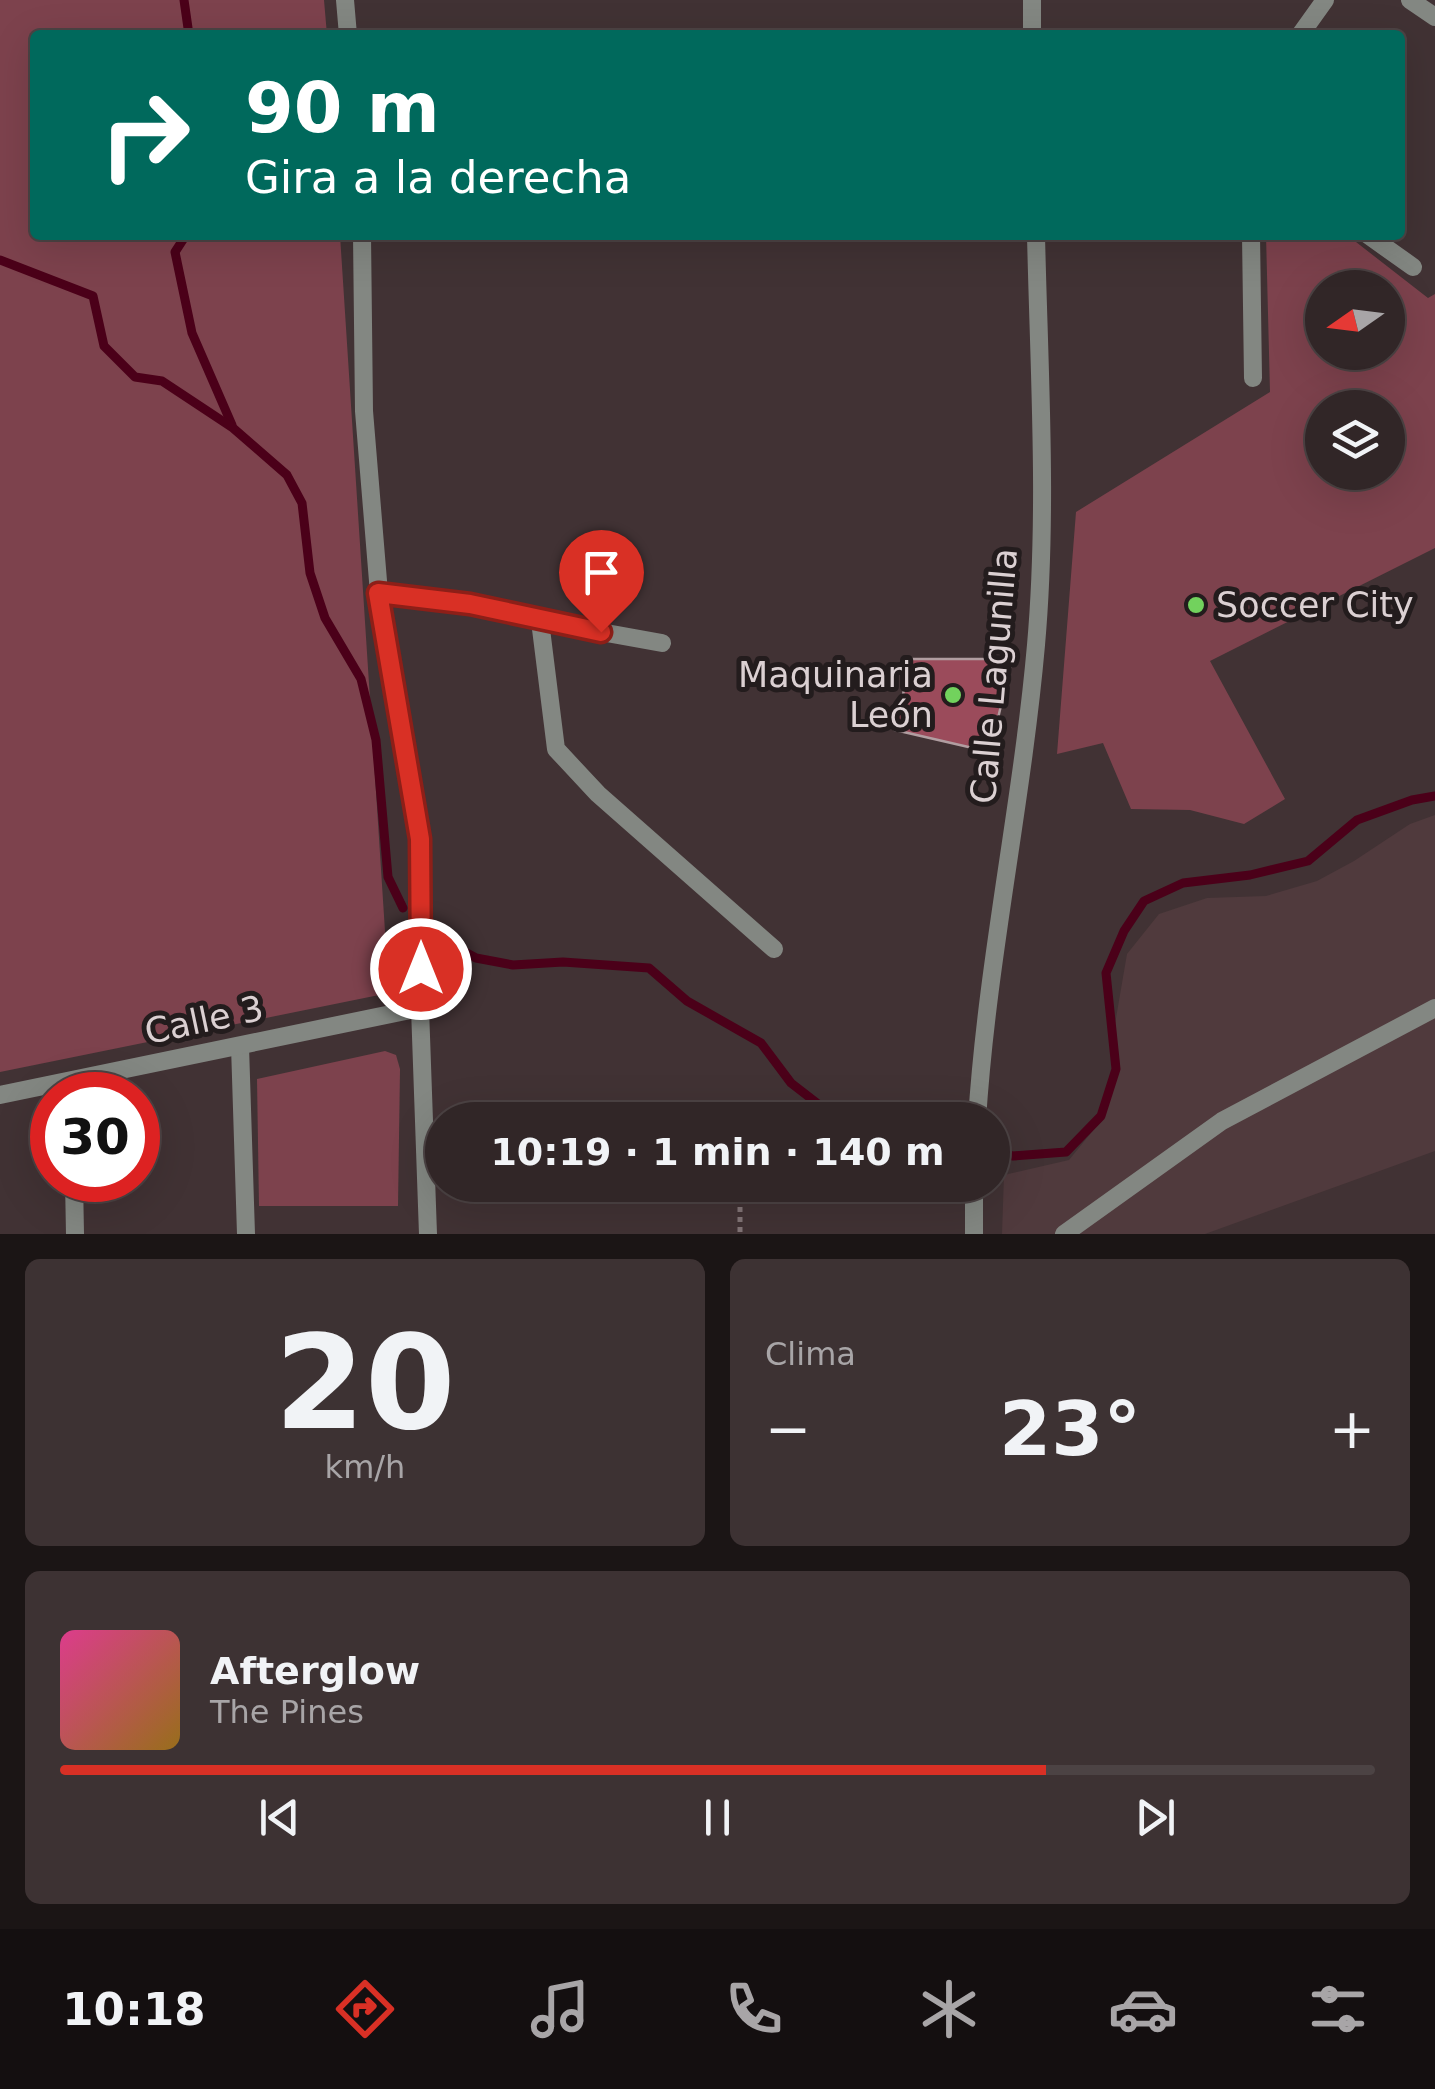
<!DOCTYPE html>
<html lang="es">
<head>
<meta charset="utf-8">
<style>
  body { margin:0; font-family:"DejaVu Sans",sans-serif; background:#3d3233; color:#f1f3f6; height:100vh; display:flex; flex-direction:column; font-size:38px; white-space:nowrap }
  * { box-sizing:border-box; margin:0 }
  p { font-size:32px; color:#a8a5a7 }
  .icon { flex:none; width:55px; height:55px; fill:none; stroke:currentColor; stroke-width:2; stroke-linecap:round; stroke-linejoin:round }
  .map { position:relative; height:1234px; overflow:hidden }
  .panel { display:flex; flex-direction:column; gap:25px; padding:25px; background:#1b1515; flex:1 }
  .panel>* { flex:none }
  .top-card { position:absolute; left:30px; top:30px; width:1375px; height:210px; border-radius:10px; box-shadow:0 10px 40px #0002,0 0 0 2px #4c4344; background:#00695c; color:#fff; overflow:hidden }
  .needle { width:65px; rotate:256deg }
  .fabs { position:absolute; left:1305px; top:270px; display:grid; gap:20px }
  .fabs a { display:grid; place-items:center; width:100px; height:100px; border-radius:50%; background:#312627; box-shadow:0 10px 40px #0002,0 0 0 2px #4c4344; font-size:50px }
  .speed { position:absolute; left:30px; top:1072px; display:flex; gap:20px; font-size:50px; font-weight:700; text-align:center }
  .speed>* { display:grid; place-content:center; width:130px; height:130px; border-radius:50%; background:#312627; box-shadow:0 10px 40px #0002,0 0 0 2px #4c4344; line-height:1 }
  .speed .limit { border:15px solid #d22; background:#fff; color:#111 }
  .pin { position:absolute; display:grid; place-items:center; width:85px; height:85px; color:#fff; margin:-102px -42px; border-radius:50% 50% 50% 0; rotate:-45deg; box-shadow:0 0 10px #0007 }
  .pin .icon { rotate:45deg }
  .me { position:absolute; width:110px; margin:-55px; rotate:0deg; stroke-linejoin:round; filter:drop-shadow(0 0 8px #0008) }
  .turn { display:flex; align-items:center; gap:35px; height:210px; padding:0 50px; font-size:45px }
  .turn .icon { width:130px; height:130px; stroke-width:2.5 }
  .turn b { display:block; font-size:70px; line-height:85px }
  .big { font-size:75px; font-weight:800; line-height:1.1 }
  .panel .card { flex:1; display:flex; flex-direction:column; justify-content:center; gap:15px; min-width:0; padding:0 35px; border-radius:15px; background:#3d3233 }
  .panel .dial { align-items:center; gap:0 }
  .dial b { font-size:130px; line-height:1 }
  .song { display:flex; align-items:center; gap:30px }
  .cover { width:120px; height:120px; border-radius:15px; background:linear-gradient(135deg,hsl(330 70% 55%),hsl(40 70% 35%)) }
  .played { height:10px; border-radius:5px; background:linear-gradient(90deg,#d93025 75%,#4c4344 75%) }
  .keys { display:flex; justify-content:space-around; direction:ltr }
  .heat { display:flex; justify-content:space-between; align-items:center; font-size:55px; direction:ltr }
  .panel .tiles { flex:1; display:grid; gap:25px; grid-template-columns:1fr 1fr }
  .card:last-child { grid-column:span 2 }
  .trip { position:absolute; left:425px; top:1102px; width:585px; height:100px; border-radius:50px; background:#312627; box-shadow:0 10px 40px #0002,0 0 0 2px #4c4344; font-weight:800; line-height:100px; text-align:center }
  .dock { display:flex; height:160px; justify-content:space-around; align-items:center; background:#140f10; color:#a8a5a7 }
  .dock .icon { width:70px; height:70px }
  .dock .on { color:#d93025 }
  .dock b { font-size:45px; color:#f1f3f6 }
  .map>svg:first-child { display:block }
  .built { fill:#503a3d }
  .green { fill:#7d424d; fill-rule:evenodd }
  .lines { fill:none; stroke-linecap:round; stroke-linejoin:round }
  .stream { stroke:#4b0019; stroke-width:9 }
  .building { fill:#9b4b5b; stroke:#b19ea1; stroke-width:2.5 }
  .path { stroke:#827476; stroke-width:5; stroke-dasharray:5 5; stroke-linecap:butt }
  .minor { stroke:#838782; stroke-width:18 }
  .route-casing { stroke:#8d1f18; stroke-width:25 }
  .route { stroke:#d93025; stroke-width:18 }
  .poi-dot { fill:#72d25d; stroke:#231c1d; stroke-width:4 }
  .labels { text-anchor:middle; stroke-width:10; stroke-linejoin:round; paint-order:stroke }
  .poi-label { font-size:35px; fill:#dbd0d2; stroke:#231c1d; text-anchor:start }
  .street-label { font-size:35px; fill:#dbd0d2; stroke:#231c1d }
</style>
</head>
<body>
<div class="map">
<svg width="1435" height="1234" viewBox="0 0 1435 1234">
  <rect width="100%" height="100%" fill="#413234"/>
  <!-- built -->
  <polygon class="built" points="1435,815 1435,1151 1205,1234 1002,1234 1004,1175 1069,1160 1104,1117 1120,1068 1115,1024 1127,954 1159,914 1207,898 1266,896 1317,881 1354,861 1410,824"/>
  <!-- green -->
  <g class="green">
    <polygon points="0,0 324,0 327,35 35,35 35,235 340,235 389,993 0,1072"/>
    <path d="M1266 235H1347L1428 298 1435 294V548L1210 661 1285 799 1244 824 1190 810 1131 809 1103 743 1057 754 1076 512 1270 392ZM1322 288H1388V352H1322ZM1322 408H1388V472H1322Z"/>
    <polygon points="385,1051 396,1055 400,1069 398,1206 259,1206 257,1079"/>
  </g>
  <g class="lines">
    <!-- stream -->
    <g class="stream">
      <polyline points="184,0 189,35"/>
      <polyline points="186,235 175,252 192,333 232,425"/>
      <polyline points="0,260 93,296 104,346 135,377 162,381 233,428 287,475 302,503 310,573 325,618 361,679 376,740 388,877 403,908"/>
      <polyline points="441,939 476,958 513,965 563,962 649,968 687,1001 761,1043 791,1083 822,1107 857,1120"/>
      <polyline points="992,1152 1013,1156 1066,1152 1101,1116 1116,1069 1106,973 1124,931 1144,901 1183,883 1250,875 1308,861 1357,820 1412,800 1435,796"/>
    </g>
  </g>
  <!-- building -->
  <polygon class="building" points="911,659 1012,659 990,752 895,730"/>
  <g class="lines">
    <!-- path -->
    <polyline class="path" points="740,1207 740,1234"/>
    <!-- minor -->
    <g class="minor">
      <polyline points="345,0 348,35"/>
      <polyline points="1032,0 1032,35"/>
      <polyline points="1410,0 1435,17"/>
      <polyline points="1300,35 1325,0"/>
      <polyline points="362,235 364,411 379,593 420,839 420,1008 428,1234"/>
      <polyline points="1251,235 1253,378"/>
      <polyline points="1368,235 1413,267"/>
      <polyline points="379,593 471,604 540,621 662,643"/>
      <polyline points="540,621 556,749 598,794 774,949"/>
      <polyline points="240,1046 246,1234"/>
      <polyline points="0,1095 420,1008"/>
      <path d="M977 1120C987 961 1022 804 1036 645 1048 509 1039 371 1036 235"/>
      <polyline points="74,1180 75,1234"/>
      <polyline points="974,1234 974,1185"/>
      <polyline points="1064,1234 1222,1121 1435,1008"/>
    </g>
  </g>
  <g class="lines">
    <defs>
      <polyline id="route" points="421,969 420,839 378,593 470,604 601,632"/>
    </defs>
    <!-- route casing -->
    <use href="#route" class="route-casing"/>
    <!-- route -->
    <use href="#route" class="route"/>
  </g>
  <!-- markers -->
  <g class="poi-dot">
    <circle cx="1196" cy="605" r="10"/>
    <circle cx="953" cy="695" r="10"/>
  </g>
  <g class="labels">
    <!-- poi labels -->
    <g class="poi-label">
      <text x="1216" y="617">Soccer City</text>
      <text x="933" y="687" text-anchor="end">Maquinaria<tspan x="933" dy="40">León</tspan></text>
    </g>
    <!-- street labels -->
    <g class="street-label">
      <text transform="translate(994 676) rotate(-85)" y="12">Calle Lagunilla</text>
      <text transform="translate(204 1020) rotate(-12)" y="12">Calle 3</text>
    </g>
  </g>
</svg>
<div class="fabs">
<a><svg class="needle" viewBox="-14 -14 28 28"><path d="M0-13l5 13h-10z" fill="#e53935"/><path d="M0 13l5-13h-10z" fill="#a8a5a7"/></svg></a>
<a><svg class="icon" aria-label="layers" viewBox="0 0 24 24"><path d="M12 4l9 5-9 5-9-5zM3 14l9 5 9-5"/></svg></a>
</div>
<div class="speed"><div class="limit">30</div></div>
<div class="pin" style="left:601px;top:632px;background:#d93025"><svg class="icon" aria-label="arrive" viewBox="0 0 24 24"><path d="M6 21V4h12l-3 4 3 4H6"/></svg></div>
<svg class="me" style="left:421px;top:969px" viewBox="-20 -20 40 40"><circle r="17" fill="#d93025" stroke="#fff" stroke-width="3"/><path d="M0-11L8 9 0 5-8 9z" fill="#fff"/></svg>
<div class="trip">10:19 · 1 min · 140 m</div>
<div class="top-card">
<div class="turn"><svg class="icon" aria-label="right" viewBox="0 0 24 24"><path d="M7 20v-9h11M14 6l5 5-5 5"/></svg><div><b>90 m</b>Gira a la derecha</div></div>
</div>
</div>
<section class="panel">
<div class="tiles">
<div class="card dial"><b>20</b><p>km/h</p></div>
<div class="card"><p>Clima</p>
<div class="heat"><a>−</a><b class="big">23°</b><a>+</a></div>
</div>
<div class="card">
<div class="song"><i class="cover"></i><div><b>Afterglow</b><p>The Pines</p></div></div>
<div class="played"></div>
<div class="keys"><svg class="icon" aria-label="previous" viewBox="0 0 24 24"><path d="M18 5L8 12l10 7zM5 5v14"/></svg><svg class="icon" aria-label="pause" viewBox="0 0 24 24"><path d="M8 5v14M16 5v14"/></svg><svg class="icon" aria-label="next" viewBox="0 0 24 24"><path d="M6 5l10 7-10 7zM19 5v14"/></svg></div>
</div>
</div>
</section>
<nav class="dock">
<b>10:18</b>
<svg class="icon on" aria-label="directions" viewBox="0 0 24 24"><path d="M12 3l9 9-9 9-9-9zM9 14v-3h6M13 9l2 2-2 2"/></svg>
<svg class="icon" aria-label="music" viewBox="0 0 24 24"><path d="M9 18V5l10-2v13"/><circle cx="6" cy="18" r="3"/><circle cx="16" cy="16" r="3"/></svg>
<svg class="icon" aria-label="phone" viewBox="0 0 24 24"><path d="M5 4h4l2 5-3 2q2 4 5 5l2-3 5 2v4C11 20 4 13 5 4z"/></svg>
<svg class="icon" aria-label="climate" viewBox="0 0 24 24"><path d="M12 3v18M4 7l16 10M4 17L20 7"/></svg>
<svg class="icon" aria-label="car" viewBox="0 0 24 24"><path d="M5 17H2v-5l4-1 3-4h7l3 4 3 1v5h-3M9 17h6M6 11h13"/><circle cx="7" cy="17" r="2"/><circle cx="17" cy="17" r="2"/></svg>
<svg class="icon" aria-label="filters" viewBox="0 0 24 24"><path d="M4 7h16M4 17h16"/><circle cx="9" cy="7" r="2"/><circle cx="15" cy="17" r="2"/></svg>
</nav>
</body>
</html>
